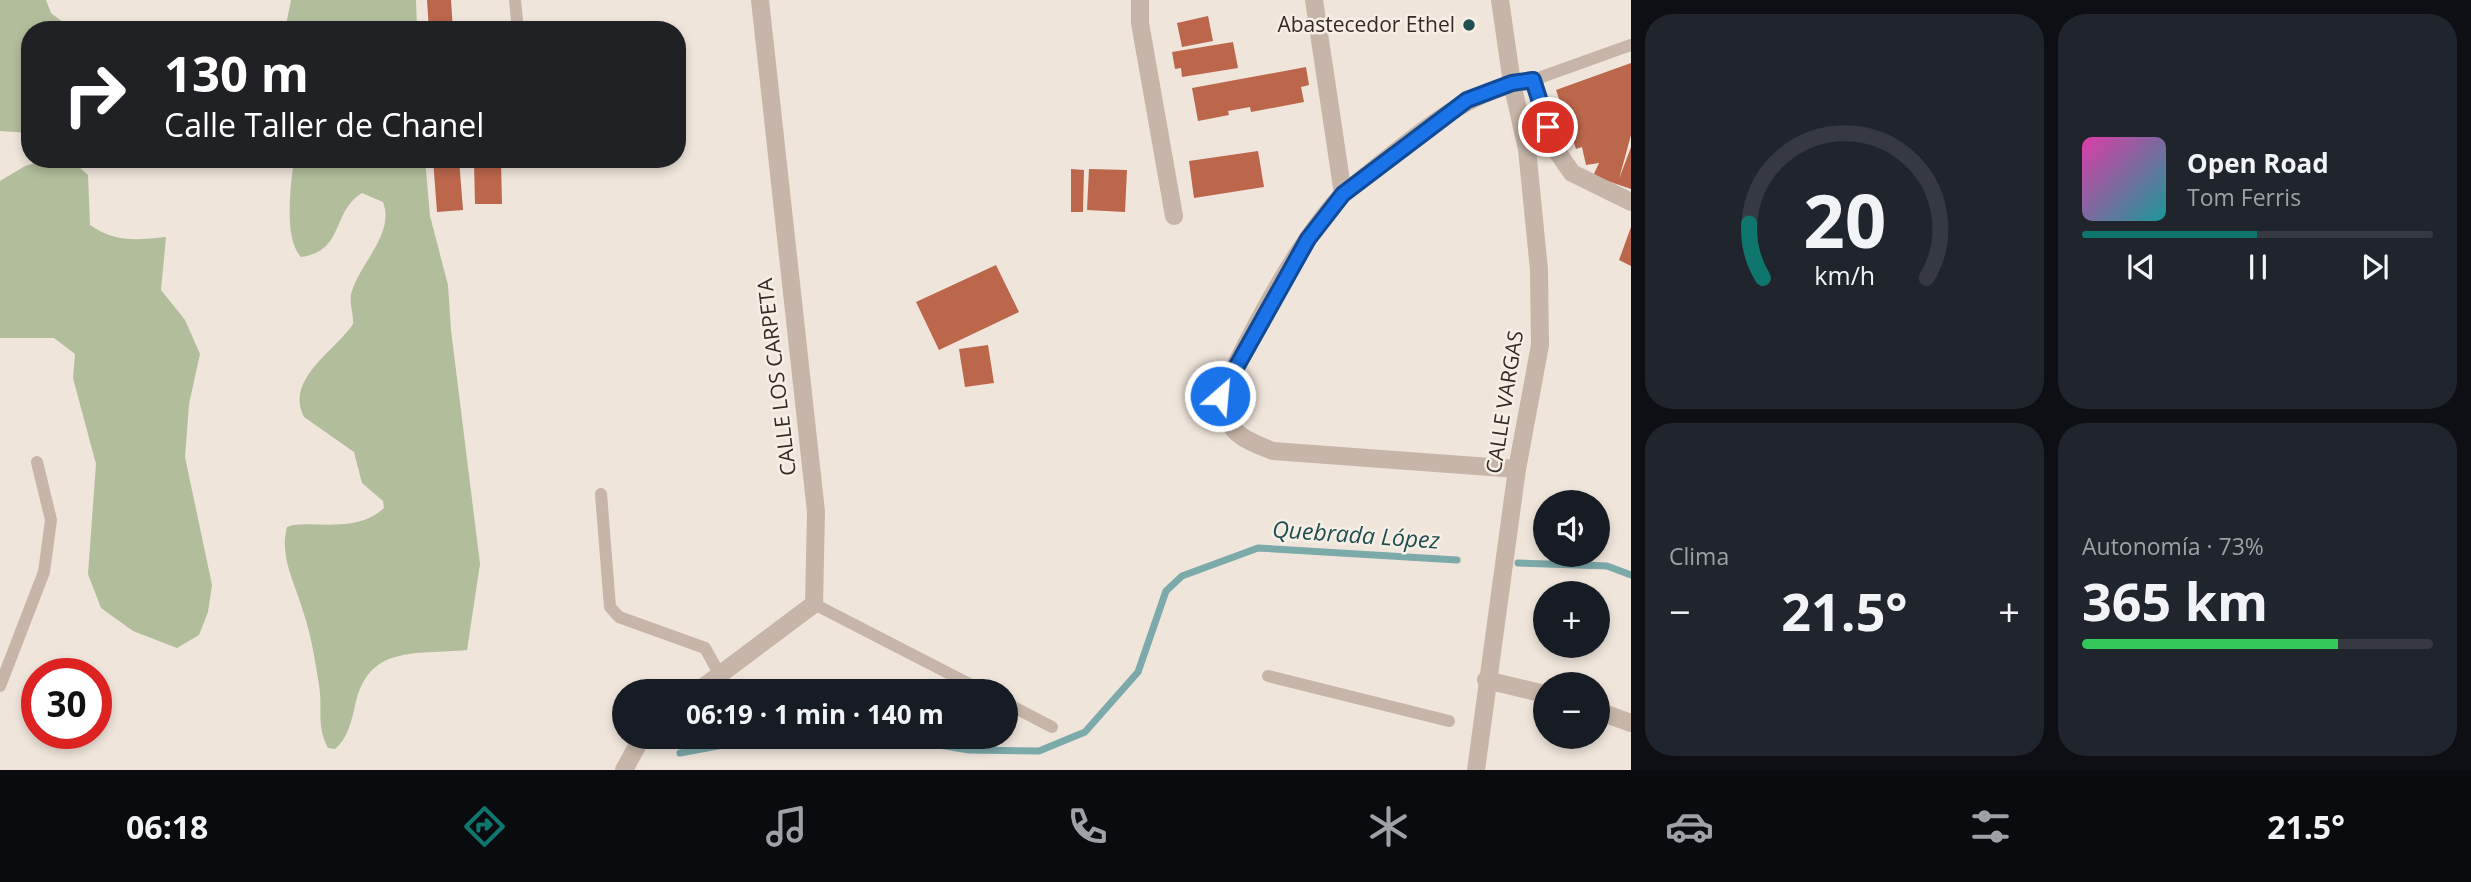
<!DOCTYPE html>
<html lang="es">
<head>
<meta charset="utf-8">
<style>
  body { margin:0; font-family:"Open Sans",sans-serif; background:#20242c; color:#f1f3f6; height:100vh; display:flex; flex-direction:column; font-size:26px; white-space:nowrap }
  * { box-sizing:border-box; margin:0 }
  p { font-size:23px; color:#9ea1a6 }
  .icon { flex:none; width:38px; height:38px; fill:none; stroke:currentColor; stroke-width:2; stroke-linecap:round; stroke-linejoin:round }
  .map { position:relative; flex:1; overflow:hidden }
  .panel { display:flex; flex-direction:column; gap:14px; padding:14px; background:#0d0f14; width:840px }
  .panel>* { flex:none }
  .top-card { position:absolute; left:21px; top:21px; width:665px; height:147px; border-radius:28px; box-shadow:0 4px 10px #0003; background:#202124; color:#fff; overflow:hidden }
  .fabs { position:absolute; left:1533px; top:490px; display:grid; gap:14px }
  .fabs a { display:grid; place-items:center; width:77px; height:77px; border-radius:50%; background:#171b24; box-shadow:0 4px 10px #0003; font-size:35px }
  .speed { position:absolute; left:21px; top:658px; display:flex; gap:14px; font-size:35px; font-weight:700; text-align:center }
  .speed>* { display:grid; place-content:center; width:91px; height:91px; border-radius:50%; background:#171b24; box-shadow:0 4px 10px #0003; line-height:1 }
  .speed .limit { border:10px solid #d22; background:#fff; color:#111 }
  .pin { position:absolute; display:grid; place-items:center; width:60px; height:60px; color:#fff; margin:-30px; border:4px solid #fff; border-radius:50%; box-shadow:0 2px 7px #0007 }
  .me { position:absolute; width:77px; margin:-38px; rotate:27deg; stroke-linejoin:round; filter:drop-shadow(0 0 5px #0008) }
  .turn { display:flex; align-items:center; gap:24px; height:147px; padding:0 28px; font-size:32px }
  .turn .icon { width:91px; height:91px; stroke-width:2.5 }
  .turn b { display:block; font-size:49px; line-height:60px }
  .big { font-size:52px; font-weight:700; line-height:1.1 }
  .panel .tile { flex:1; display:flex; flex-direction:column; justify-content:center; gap:10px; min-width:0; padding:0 24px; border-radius:28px; background:#20242c }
  .panel .dial { align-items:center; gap:0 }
  .dial svg { height:182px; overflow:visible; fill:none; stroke:#363941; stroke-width:7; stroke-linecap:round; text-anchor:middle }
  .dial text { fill:#f1f3f6; stroke:none }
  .song { display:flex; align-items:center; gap:21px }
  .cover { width:84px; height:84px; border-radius:10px; background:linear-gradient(135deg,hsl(320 70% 55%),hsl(180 70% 35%)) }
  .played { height:7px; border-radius:4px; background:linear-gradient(90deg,#0f766e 50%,#363941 50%) }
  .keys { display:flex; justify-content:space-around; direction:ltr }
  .heat { display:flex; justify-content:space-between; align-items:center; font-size:38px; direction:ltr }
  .charge { height:10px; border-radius:5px; background:linear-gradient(90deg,#34c759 73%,#363941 0) }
  .panel .tiles { flex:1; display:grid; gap:14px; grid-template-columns:repeat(2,1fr) }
  .trip { position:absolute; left:612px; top:679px; width:406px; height:70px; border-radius:35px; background:#171b24; box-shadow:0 4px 10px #0003; font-weight:700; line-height:70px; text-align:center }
  .tabs { display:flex; height:112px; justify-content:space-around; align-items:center; background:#090b0e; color:#9ea1a6 }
  .tabs .icon { width:49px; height:49px }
  .tabs .active { color:#0f766e }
  .tabs b { font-size:32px; color:#f1f3f6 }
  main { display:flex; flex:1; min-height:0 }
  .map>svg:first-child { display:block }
  .green { fill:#b2bd9c }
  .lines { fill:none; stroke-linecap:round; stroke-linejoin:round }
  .stream { stroke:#7ca9aa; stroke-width:7 }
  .building { fill:#bc664c }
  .service { stroke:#c6b5a8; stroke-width:12 }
  .minor { stroke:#c6b5a8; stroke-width:18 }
  .route-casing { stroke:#114b97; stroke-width:18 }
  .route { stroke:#1a73e8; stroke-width:12 }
  .poi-dot { fill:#204f52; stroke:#f7efe6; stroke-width:2.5 }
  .labels { text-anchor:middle; stroke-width:5; stroke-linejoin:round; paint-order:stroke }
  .poi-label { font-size:21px; fill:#342b27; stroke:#f7efe6; text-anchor:end }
  .street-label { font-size:21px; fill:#342b27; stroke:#f7efe6 }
  .water-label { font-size:23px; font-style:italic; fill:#204f52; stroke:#f7efe6 }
</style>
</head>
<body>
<main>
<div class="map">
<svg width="1631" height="770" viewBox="0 0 1631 770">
  <rect width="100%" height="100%" fill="#efe5db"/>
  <!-- green -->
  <g class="green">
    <polygon points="0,0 46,0 51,13 73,30 30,30 30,133 0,131"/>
    <polygon points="291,0 416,0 417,30 285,30"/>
    <path d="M294 159H425L430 216 448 285 451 330 480 564 467 650C415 655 368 644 355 706 351 722 348 738 335 749L328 748C316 726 323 708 319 685 315 660 311 634 303 611 295 583 279 557 287 527L293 525C324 522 358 532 384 508L383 501 362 483 354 452 304 417C284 380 336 350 353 324 354 313 348 302 352 291 361 262 395 233 383 202L362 193C331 212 345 251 301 257 283 238 291 184 294 159Z"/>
    <path d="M39 162 79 167 88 175 90 225C116 243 137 240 166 237L161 290 185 320 200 354 189 404 185 457 212 585 208 612 199 635 177 648 133 631 101 608 88 574 96 464 73 378 75 354 54 338H0V181L25 166Z"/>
  </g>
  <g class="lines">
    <!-- stream -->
    <g class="stream">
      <polyline points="1518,563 1607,566 1631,575"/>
      <polyline points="891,737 969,750 1039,751 1085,732 1138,672 1166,591 1182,576 1258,548 1457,560"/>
      <polyline points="680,753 767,737"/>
    </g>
  </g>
  <!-- building -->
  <g class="building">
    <polygon points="427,0 451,0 453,30 429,30"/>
    <polygon points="1208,16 1213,41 1182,47 1177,23"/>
    <polygon points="1233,42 1238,68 1182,77 1181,68 1175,69 1172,52"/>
    <polygon points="1631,63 1631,135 1619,179 1631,147 1631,189 1593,176 1599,163 1586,165 1582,147 1576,149 1556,90"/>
    <polygon points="1306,67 1309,85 1301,87 1304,102 1251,112 1250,107 1228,111 1229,115 1198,121 1192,88"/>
    <polygon points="1258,151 1264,187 1194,198 1189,161"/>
    <polygon points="433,159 459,159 463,210 437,212"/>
    <polygon points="474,162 501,162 502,204 475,204"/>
    <polygon points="1071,169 1084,170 1083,212 1071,212"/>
    <polygon points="1089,169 1127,170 1125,212 1087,210"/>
    <polygon points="1631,227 1631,266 1619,260"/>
    <polygon points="996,265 1019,312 939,350 916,302"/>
    <polygon points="988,345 994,383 965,387 959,349"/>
  </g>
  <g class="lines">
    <!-- service -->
    <g class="service">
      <polyline points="515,0 518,30"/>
      <polyline points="1533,80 1631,45"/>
      <polyline points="601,494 610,607 619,617 705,648 720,675"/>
      <polyline points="814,604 983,691"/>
      <polyline points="1268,676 1449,721"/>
      <polyline points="0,686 44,572 51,520 37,462"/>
      <polyline points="1006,703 1052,727"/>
    </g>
    <!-- minor -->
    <g class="minor">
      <polyline points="1140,0 1140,23 1174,216"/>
      <polyline points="1314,0 1343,194"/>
      <path d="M1517 469 1273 451C1239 438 1227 432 1220 396 1251 333 1296 244 1343 194 1400 150 1459 90 1533 80L1556 150 1572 173 1631 202"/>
      <polyline points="1486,680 1545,694"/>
      <polyline points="698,691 814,604 816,512 760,0"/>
      <polyline points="1598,711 1631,723"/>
      <polyline points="624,770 642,737"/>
      <polyline points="1476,770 1517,469 1540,345 1539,270 1527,149 1512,83 1500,0"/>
    </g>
  </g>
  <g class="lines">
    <defs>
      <polyline id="route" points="1220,396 1308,239 1343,194 1467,100 1512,83 1533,80 1548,127"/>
    </defs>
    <!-- route casing -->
    <use href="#route" class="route-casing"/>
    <!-- route -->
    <use href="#route" class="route"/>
  </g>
  <!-- markers -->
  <circle class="poi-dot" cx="1469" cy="25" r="7"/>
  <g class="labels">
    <!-- poi labels -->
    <g class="poi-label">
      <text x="1455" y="32">Abastecedor Ethel</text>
    </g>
    <!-- street labels -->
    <g class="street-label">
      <text transform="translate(777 377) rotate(-97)" y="7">CALLE LOS CARPETA</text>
      <text transform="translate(1505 402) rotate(-81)" y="7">CALLE VARGAS</text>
    </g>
    <!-- water labels -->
    <g class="water-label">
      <text transform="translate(1356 535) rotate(4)" y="8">Quebrada López</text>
    </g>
  </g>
</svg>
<div class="fabs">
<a><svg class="icon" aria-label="sound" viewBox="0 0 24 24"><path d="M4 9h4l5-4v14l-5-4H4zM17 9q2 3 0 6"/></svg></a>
<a>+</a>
<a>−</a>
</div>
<div class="speed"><div class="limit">30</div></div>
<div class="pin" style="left:1548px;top:127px;background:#d93025"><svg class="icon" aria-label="arrive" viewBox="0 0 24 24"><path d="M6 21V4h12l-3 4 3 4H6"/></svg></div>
<svg class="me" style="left:1220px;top:396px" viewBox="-20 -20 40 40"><circle r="17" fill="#1a73e8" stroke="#fff" stroke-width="3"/><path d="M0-11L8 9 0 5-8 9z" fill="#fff"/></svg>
<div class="trip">06:19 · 1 min · 140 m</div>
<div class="top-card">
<div class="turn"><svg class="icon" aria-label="right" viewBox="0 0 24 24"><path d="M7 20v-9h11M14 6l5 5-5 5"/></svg><div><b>130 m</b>Calle Taller de Chanel</div></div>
</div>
</div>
<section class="panel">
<div class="tiles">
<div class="tile dial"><svg viewBox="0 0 100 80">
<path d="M14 69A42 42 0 1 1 86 69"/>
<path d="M14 69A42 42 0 0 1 8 45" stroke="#0f766e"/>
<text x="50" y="56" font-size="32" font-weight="700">20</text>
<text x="50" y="72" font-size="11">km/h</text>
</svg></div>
<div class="tile">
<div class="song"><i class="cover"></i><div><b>Open Road</b><p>Tom Ferris</p></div></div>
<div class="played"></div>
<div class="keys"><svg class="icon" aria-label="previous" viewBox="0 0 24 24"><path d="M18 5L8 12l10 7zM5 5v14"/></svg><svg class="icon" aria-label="pause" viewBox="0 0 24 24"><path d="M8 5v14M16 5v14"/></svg><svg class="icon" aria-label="next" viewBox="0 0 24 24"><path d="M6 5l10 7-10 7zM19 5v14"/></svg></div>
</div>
<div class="tile"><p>Clima</p>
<div class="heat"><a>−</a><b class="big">21.5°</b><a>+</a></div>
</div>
<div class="tile"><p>Autonomía · 73%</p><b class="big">365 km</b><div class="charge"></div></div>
</div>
</section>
</main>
<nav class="tabs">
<b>06:18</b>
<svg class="icon active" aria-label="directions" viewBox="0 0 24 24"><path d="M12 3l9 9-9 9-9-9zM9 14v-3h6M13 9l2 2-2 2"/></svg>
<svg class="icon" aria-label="music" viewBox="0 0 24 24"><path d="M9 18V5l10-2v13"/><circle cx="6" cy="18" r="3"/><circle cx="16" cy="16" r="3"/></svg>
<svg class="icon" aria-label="phone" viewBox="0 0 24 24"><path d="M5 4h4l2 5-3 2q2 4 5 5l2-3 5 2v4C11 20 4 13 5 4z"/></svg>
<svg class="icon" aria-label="climate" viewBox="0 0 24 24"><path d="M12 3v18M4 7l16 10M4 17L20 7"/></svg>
<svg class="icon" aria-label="car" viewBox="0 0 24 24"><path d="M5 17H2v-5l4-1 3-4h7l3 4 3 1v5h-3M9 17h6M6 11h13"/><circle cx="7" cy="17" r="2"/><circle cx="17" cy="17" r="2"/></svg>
<svg class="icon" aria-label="filters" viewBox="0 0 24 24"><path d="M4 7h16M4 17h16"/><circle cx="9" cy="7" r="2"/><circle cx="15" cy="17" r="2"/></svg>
<b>21.5°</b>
</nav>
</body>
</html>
